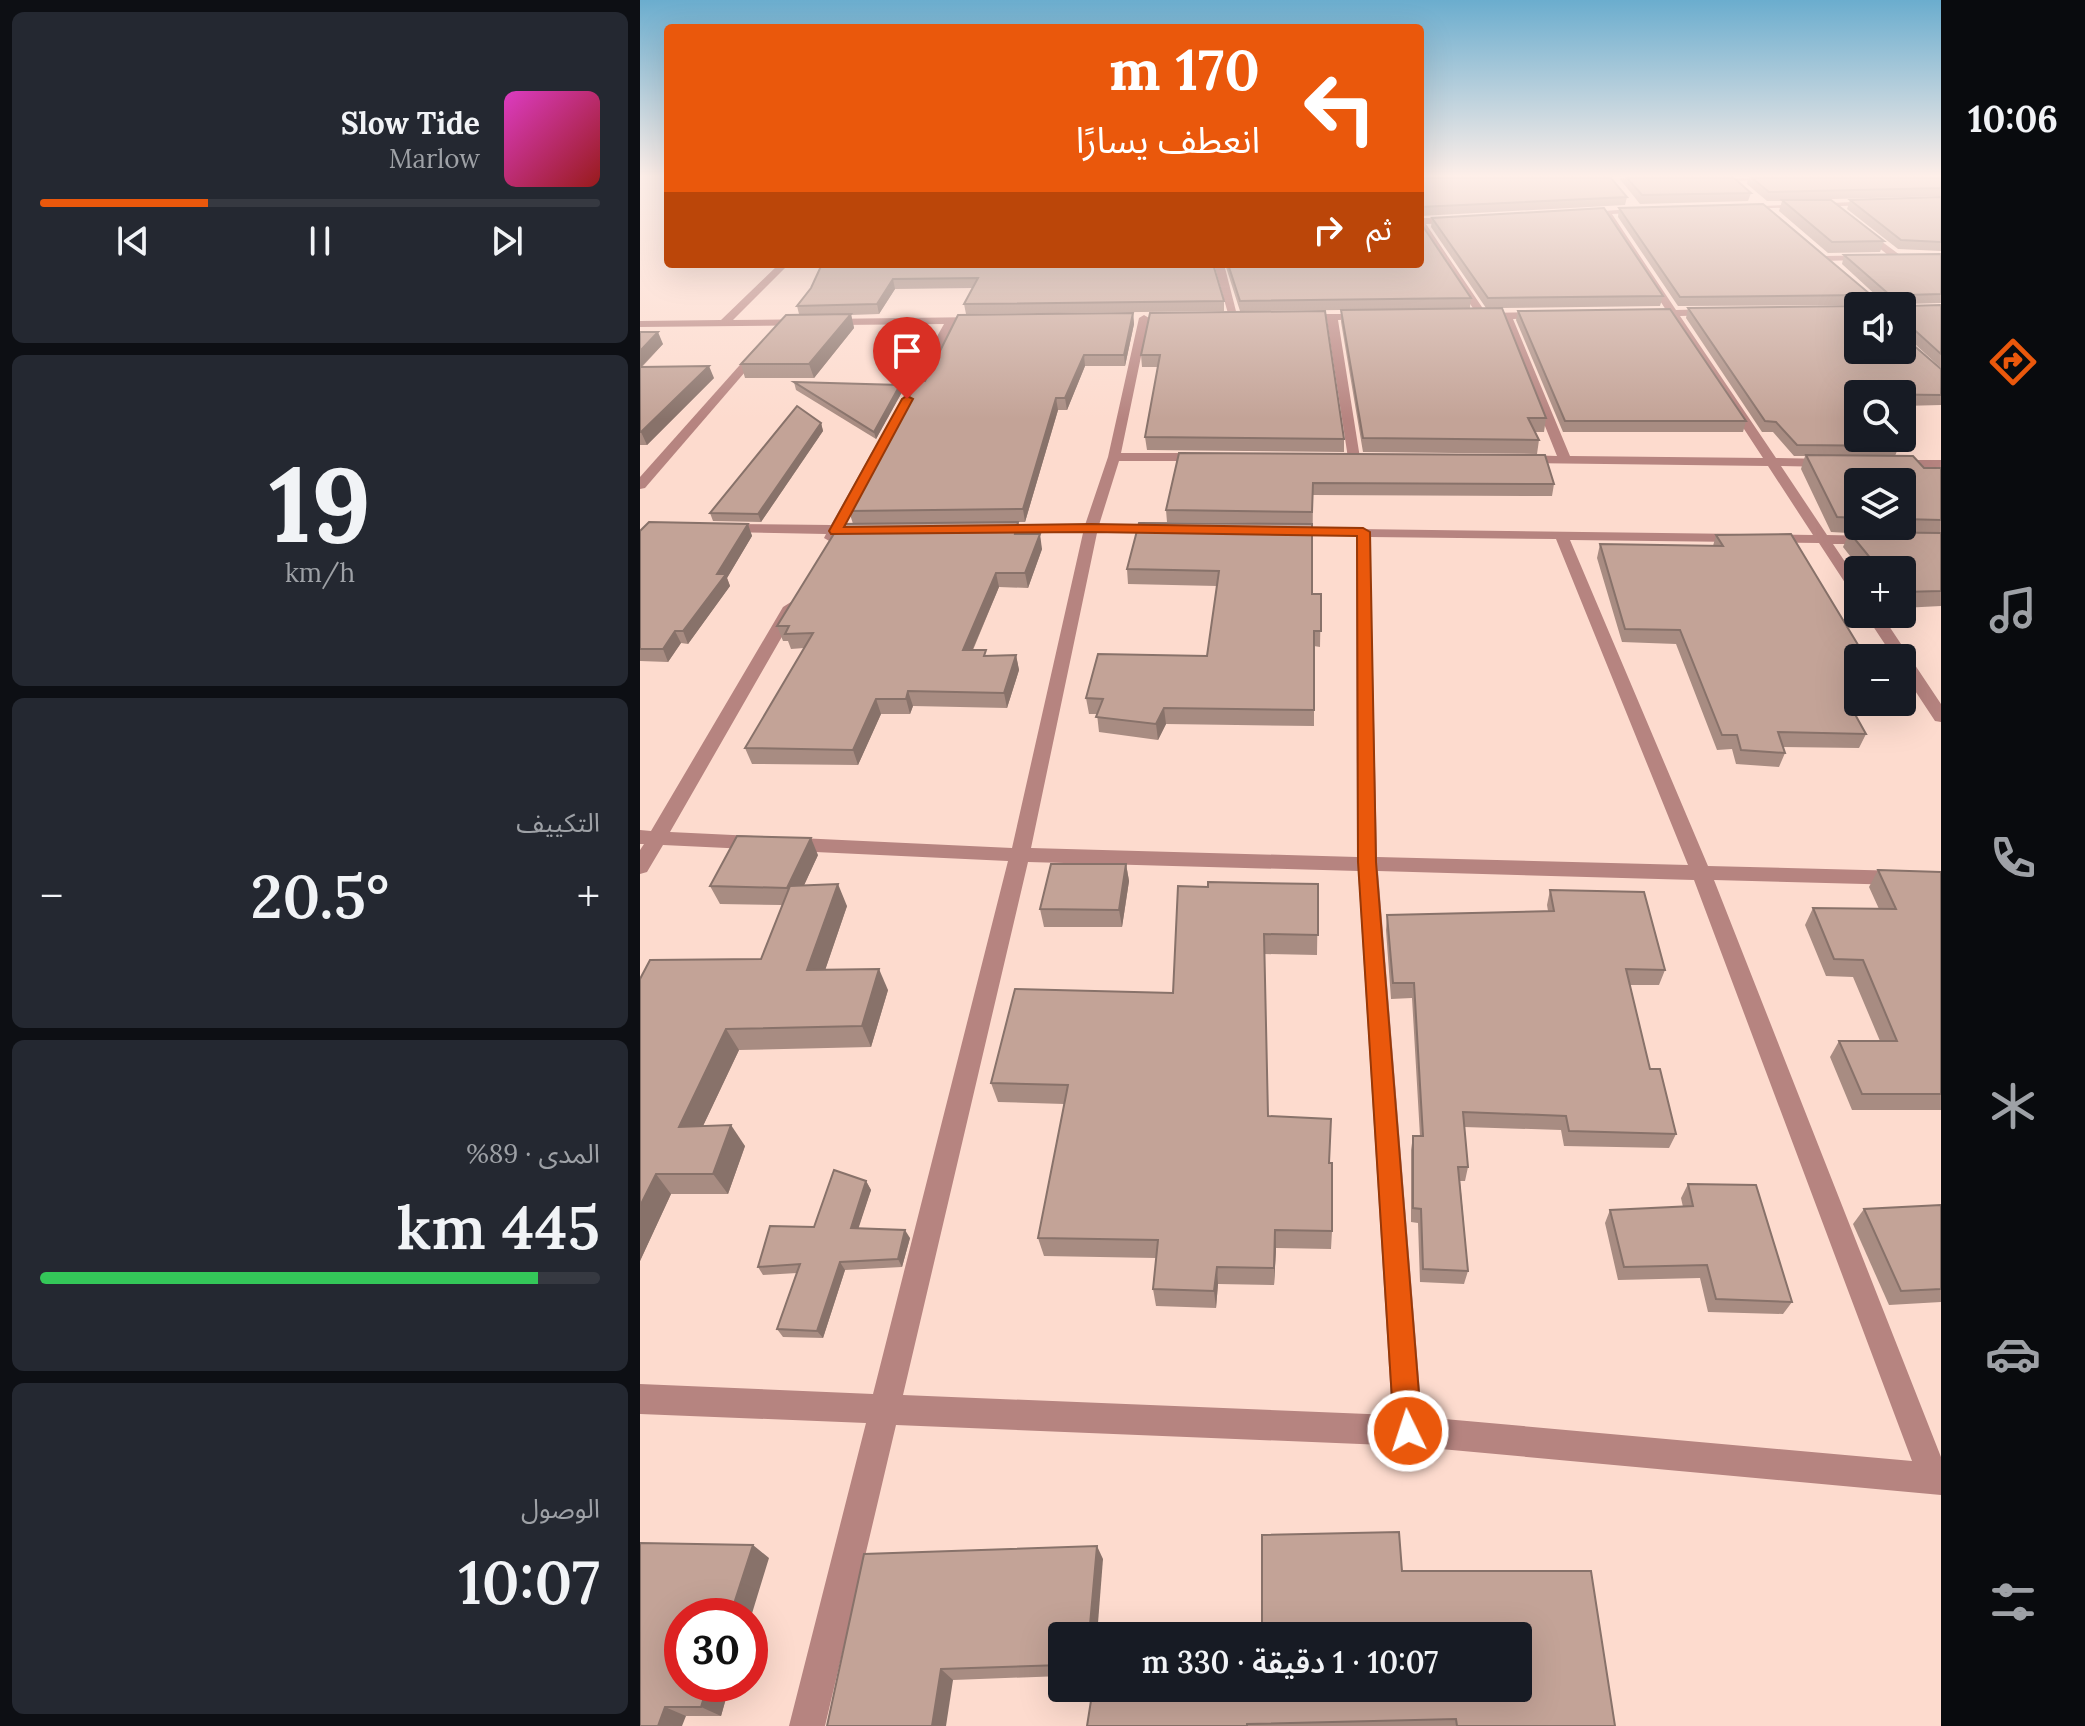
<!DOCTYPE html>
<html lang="ar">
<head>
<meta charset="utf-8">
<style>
  body { margin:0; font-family:Lora,"Noto Sans Arabic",serif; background:#242831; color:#f1f3f6; direction:rtl; height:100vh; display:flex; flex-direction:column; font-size:30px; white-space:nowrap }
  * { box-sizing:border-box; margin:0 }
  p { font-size:26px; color:#9ea1a6 }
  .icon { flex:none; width:44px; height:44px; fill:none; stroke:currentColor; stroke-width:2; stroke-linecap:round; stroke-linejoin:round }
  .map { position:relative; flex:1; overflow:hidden; direction:ltr }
  .details { display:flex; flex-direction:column; gap:12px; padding:12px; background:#0d0f14; width:640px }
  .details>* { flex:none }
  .banner { position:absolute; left:24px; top:24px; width:760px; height:244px; border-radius:8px; box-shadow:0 8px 32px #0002; direction:rtl; background:#ea580c; color:#fff; overflow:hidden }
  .controls { position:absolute; left:1204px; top:292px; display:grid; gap:16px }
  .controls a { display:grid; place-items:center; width:72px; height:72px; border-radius:8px; background:#171b24; box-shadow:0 8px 32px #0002; font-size:40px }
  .speed { position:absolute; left:24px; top:1598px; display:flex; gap:16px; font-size:40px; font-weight:700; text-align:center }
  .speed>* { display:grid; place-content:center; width:104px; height:104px; border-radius:50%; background:#171b24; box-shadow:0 8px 32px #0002; line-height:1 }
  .speed .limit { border:12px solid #d22; background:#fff; color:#111 }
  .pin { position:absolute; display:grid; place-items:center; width:68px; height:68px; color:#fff; margin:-82px -34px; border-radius:50% 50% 50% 0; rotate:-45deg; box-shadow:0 0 8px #0007 }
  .pin .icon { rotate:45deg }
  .me { position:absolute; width:88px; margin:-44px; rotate:356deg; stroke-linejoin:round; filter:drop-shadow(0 0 6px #0008) }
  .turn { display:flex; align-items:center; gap:28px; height:168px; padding:0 32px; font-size:36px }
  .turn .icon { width:104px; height:104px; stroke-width:2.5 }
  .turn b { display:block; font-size:56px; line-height:68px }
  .then { display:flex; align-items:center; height:76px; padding:0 32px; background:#0003; gap:16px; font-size:30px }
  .big { font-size:60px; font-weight:600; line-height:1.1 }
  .details .tile { flex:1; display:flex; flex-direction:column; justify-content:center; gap:12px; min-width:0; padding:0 28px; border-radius:12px; background:#242831 }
  .details .dial { align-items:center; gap:0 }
  .dial b { font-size:104px; line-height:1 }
  .song { display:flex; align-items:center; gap:24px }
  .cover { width:96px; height:96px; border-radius:12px; background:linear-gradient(135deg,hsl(310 70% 55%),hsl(0 70% 35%)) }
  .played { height:8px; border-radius:4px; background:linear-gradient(90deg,#ea580c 30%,#363941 30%) }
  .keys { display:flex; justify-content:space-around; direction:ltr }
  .heat { display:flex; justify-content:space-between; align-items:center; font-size:44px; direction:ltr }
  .charge { height:12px; border-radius:6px; background:linear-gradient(90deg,#34c759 89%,#363941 0) }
  .trip { position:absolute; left:408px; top:1622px; width:484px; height:80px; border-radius:8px; background:#171b24; box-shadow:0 8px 32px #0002; font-weight:600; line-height:80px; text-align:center; direction:rtl }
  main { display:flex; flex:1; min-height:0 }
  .dock { display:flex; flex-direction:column; width:144px; justify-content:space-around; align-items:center; background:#090b0e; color:#9ea1a6 }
  .dock .icon { width:56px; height:56px }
  .dock .on { color:#ea580c }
  .dock b { font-size:36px; color:#f1f3f6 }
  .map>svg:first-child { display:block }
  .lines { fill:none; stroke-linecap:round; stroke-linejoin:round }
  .minor { fill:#b68480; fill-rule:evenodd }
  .wall { fill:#a88c82; fill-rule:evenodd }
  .shaded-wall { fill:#88726a }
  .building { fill:#c3a397; stroke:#88726a; stroke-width:2 }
  .route { fill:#ea580c; stroke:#983908; stroke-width:2 }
</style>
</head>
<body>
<main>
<nav class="dock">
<b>10:06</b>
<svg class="icon on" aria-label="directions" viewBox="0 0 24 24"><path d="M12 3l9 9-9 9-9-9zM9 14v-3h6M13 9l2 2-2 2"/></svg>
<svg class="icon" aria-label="music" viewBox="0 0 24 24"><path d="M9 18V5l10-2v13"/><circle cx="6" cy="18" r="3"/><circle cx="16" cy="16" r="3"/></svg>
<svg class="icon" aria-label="phone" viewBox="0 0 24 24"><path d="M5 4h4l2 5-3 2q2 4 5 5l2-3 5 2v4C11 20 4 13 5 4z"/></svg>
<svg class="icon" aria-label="climate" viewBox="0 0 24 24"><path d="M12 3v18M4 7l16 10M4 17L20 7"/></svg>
<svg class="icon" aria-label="car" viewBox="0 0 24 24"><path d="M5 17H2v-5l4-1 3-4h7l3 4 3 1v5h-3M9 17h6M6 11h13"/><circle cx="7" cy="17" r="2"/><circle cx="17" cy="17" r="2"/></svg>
<svg class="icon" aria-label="filters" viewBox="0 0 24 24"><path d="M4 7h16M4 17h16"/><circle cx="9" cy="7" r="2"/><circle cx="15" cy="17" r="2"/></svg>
</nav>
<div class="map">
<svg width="1301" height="1726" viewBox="0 0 1301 1726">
  <rect width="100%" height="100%" fill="#fddbce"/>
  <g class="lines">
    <!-- minor -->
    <g class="minor">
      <polygon points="1090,178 1156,178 1093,181"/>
      <polygon points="1236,201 1233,205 1101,209 1097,207"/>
      <path d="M1005 208 1008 212 972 214 1036 310 1074 309 1079 312 1074 315 1040 316 1136 458 1189 459 1195 463 1189 467 1141 466 1187 535 1233 536 1240 540 1233 544H1193L1218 581V597L1213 595 1179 543 930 540 1068 866 1301 872V886L1074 880 1301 1457V1495L768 1446 256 1425 185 1726H149L226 1423 0 1414V1384L233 1394 368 861 23 845 7 872 0 874V850L4 844H0V830L11 831 143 607 151 602 159 607 30 832 372 848 443 533H353L346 529 353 525H445L468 457 499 318 504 315 509 318 481 453H565L571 457 565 461H479L459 525H525L532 529 525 533H457L391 848 717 857 716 536 645 535 638 531 640 528 1173 535 1128 466 881 463 875 459 881 455 917 456 862 319 834 318 836 313 780 227V218H820L817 223 786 224 846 313 902 312 907 315 902 318 873 319 930 456 1123 458 1030 316H1006L1001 313 1026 310 964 214 937 213ZM730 537 916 539 1048 865 737 857ZM388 862 718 871 752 1415 263 1395ZM738 871 1054 880 1272 1461 782 1417Z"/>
      <polygon points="1222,227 1260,255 1260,259 1181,261 1184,256 1248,255 1219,232"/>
      <polygon points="139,264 149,264 93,320 342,317 347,320 342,323 315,323 269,408 263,412 257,408 304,324 0,327 0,321 81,320"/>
      <polygon points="574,264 584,264 598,319 589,317"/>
      <polygon points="726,314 730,315 730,319 698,320 720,458 714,462 708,458 687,320 658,320 653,317 658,314"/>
      <polygon points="115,348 124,350 5,488 0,489 0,477"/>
      <polygon points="239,446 245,450 205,526 226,527 226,533 200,534 196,541 191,542 184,538 186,534 85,532 78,528 85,524 191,525 233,450"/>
      <polygon points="1253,460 1301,460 1301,468 1248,467 1247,464"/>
      <polygon points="1225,614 1241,614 1301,704 1301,722 1295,721 1262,671 1262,658 1254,658"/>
    </g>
  </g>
  <!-- wall -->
  <g class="wall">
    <polygon points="780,178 987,197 985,205 780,216"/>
    <polygon points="979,178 1094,178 1111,193 1108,201 1000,204"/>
    <polygon points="1108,178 1301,178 1301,196 1159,200 1244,241 1240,252 1188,253 1139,211 1142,201 1127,201 1107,184"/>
    <polygon points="1301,197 1301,251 1258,249 1207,209 1210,200"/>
    <path d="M979 208 1237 300 1240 299 1202 264 1204 255 1301 254V303L1265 304 1266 306 1301 305V368L1264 334V337L1301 369V405L1262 406V394H1218V438L1259 446 1255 456 1284 468H1301V606L1262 608V570H1221L1203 547 1209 533 1191 532 1161 469 1165 456H1154L1133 432H1122L1046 318 1048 308 1220 306V305L1038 306 978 217ZM1218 482H1262V526H1218Z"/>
    <polygon points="792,218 1023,296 1020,306 862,308 906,418 904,432 895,432 899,440 897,454 723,452 701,322 701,310 600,311 585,264 780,264 831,298 830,308 846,308 791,227"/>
    <polygon points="182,264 584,301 584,311 326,314 324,304 333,288 255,289 239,314 211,315 214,328 174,378 105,378 101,364 159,314 157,306 171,288"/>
    <polygon points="878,311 1106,421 1103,432 923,432 876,320"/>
    <polygon points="493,313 494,324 485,366 445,366 427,410 418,410 385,522 378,522 381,534 402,549 388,588 359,587 333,650 347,656 376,655 379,670 367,708 273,706 270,714 241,714 218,765 112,764 105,748 164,648 151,649 148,641 143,641 137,626 213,524 209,511 228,479 226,474 285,381"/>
    <polygon points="510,313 704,439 704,452 507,450 505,437 518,367 502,367 501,355"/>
    <polygon points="0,332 23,344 2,367 74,378 7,445 0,445"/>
    <polygon points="154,382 262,392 236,439 156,390"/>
    <polygon points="181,423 183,431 121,522 73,521 70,513"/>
    <polygon points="539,453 914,484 912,496 673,495 672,594 681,594 680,647 674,646 674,726 526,724 518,740 459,732 457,714 449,714 446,698 567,656 577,586 488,584 487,569 616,523 527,522 526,510"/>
    <polygon points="108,524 112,536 87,578 90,586 48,644 41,643 28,662 0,661 0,531"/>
    <polygon points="1076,535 1218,658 1218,702 1251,702 1245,715 1215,714 1226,734 1219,748 1143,747 1145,753 1139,767 1096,764 1092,749 1077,750 1036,644 982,642 957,558 960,544 1073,546"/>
    <polygon points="178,855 164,885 207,906 185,970 248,990 231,1047 99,1050 63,1126 105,1146 88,1194 31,1194 0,1261 10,960 121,959 142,905 80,904 70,886"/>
    <polygon points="486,864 489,881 482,927 404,927 400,909"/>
    <polygon points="1238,870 1301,872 1301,1110 1212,1110 1190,1057 1199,1041 1240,1041 1213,977 1186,976 1165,925 1173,908 1239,909 1229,887"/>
    <polygon points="678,884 677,955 624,954 628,1116 689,1163 692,1231 691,1249 636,1248 634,1285 578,1284 576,1308 516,1306 513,1289 516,1258 404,1256 398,1238 424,1104 358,1102 351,1083 533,993 568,887"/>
    <polygon points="910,890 1025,970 1019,985 990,985 1010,1069 1036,1134 1029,1148 924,1146 921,1130 824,1127 828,1167 825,1181 820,1181 828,1271 824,1284 780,1282 778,1223 771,1222 771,1150 773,1136 780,1136 772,998 751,999 746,930 747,915 908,911 907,905"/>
    <polygon points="226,1181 231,1190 218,1228 270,1238 262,1267 205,1270 183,1338 143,1337 137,1329 157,1273 123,1275 118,1267 174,1227"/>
    <polygon points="1048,1184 1152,1302 1143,1314 1068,1312 1060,1278 978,1280 965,1223 970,1210 1043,1207 1041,1198"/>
    <polygon points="1301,1205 1301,1302 1249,1305 1213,1224 1224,1209"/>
    <polygon points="129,1558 42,1684 90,1684 81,1716 46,1716 0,1726"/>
    <polygon points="463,1559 422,1636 422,1676 313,1680 187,1726"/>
    <polygon points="762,1571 975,1726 447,1726 878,1688"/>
  </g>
  <!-- shaded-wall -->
  <g class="shaded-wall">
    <polygon points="253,279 255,289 239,314 237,304"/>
    <polygon points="493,313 494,324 485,366 484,355"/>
    <polygon points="211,314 214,328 174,378 169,364"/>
    <polygon points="18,332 23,344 0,368 0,351"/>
    <polygon points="444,355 445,366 427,410 425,398"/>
    <polygon points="69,366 74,378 7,445 1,432"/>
    <polygon points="260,385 262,392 236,439 234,432"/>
    <polygon points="416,398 418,410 385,522 383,509"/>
    <polygon points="181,423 183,431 121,522 118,514"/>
    <polygon points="378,522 381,536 375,534"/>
    <polygon points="108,524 112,536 87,578 90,586 48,644 43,631"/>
    <polygon points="400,534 402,549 388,588 385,573"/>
    <polygon points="356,573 359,587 326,665 323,650"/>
    <polygon points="35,631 41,643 28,662 23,649"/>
    <polygon points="376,655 379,670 367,708 364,693"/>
    <polygon points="268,691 273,706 270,714 266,699"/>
    <polygon points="236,699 241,714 218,765 213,750"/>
    <polygon points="524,708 526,724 518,740 516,724"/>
    <polygon points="171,838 178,855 155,905 147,888"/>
    <polygon points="486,864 489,881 482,927 479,910"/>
    <polygon points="198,884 207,906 178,991 167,970"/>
    <polygon points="239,969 248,990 231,1047 222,1026"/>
    <polygon points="86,1029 99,1050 53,1147 39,1127"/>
    <polygon points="91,1125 105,1146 88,1194 73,1174"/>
    <polygon points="16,1174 31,1194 0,1261 0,1206"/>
    <polygon points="226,1181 231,1190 216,1236 211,1228"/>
    <polygon points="265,1230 270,1238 262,1267 258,1259"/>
    <polygon points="635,1230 636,1248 634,1285 634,1268"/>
    <polygon points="200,1262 205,1270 183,1338 177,1331"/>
    <polygon points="577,1267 578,1284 576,1308 574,1291"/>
    <polygon points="113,1545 129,1558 110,1620 110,1616 90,1616"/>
    <polygon points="457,1546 463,1559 457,1636 449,1636"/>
    <polygon points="301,1669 313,1680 306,1726 292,1726"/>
    <polygon points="68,1684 90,1684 81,1716 61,1707"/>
    <polygon points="25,1707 46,1716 42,1726 18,1726"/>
  </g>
  <!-- building -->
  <g class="building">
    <polygon points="780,178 971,178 987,197 780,207"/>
    <polygon points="987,178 1094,178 1111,193 1002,195"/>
    <polygon points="1112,178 1301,178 1301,188 1129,192"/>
    <polygon points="1301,197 1301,242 1261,240 1210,200"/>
    <polygon points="1142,200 1191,200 1244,241 1192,242"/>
    <polygon points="1123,204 1237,300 1251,296 1204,255 1301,254 1301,294 1265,295 1262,298 1266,306 1301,305 1301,354 1268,324 1263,324 1264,337 1301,369 1301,395 1218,394 1218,396 1212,396 1218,402 1218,438 1251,438 1259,446 1157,445 1136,422 1125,421 1048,308 1218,306 1218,350 1262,350 1262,306 1221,306 1223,295 1040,297 979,208"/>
    <polygon points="964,208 1023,296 848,298 792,218"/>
    <polygon points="780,222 831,298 600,301 588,264 780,264"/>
    <polygon points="182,264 573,264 584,301 324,304 338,278 253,279 237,304 157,306 171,288"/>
    <polygon points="862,308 906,418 888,418 899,440 723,438 701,310"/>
    <polygon points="1030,309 1106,421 925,421 878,311"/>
    <polygon points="685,311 704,439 505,437 520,355 501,355 510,313"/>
    <polygon points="493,313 484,355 444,355 425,398 416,398 383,509 209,511 231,474 226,474 278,381 285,381 318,315"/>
    <polygon points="211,314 169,364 101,364 146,315"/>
    <polygon points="0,332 18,332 0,351"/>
    <polygon points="69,366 1,432 0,432 0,367"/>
    <polygon points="154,382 260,385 234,432"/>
    <polygon points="157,406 181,423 118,514 70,513"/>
    <polygon points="539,453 905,455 914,484 673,483 672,512 526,510"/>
    <polygon points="1166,455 1273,456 1284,468 1301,468 1301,520 1262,519 1262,482 1218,482 1218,518 1197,517"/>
    <polygon points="9,522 108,524 77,574 86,574 43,631 35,631 23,649 0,649 0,531"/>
    <polygon points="378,522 375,534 400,534 385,573 356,573 323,650 346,650 344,656 376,655 364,693 268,691 266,699 236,699 213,750 105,748 173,633 145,634 149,626 137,626 200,524"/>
    <polygon points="499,523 672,524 672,594 681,594 681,631 674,631 674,710 524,708 516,724 456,717 463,699 446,698 458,654 567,656 579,571 487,569"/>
    <polygon points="1209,532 1301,533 1301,591 1262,592 1262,570 1240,570"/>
    <polygon points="1151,534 1226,658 1218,658 1218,700 1207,700 1226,734 1138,732 1145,753 1101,750 1097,735 1082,735 1040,630 985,629 960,544 1083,546 1076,535"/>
    <polygon points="97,836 171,838 147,888 70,886"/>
    <polygon points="411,864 486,864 479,910 400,909"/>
    <polygon points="1238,870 1301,872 1301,1094 1222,1094 1199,1041 1257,1041 1223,960 1194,959 1173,908 1256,909"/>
    <polygon points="568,882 678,884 678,935 624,934 628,1116 691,1119 689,1163 692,1163 692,1231 635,1230 634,1268 577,1267 574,1291 513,1289 518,1240 398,1238 428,1085 351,1083 375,989 533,993 538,886 568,887"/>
    <polygon points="198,884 167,970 239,969 222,1026 86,1029 39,1127 91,1125 73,1174 16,1174 0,1206 0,979 10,960 121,959 150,886"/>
    <polygon points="910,890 1004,892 1025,970 986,969 1010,1069 1020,1069 1036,1134 929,1131 926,1116 823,1112 828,1167 818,1167 828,1271 783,1269 781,1209 773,1208 773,1136 783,1136 774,983 753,983 747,915 914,911"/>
    <polygon points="194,1170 226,1181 211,1228 265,1230 258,1259 200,1262 177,1331 137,1329 160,1264 118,1267 130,1226 174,1227"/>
    <polygon points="1048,1184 1116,1185 1152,1302 1076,1299 1067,1265 984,1267 970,1210 1053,1206"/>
    <polygon points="1301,1205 1301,1289 1261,1291 1224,1209"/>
    <polygon points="759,1532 762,1571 951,1571 975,1726 817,1726 816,1719 607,1724 607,1726 447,1726 453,1688 878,1688 878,1636 622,1636 622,1535"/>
    <polygon points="0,1543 113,1545 90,1616 42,1616 42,1684 68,1684 61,1707 25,1707 18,1726 0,1726"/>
    <polygon points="457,1546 449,1636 422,1636 422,1665 301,1669 292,1726 187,1726 224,1554"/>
  </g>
  <!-- sky -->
  <linearGradient id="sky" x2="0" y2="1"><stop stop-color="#6badce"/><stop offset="0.42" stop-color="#feefe9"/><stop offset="1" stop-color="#feefe9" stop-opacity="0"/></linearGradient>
  <rect width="1301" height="419" fill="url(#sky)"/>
  <!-- route -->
  <polygon class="route" points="267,396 273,399 204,527 451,524 723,528 730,532 736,862 782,1431 778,1441 768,1445 758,1441 754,1431 718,862 717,536 451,532 191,534 189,531 262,399"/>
</svg>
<div class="controls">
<a><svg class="icon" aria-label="sound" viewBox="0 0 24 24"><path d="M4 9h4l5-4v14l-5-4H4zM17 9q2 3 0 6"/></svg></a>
<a><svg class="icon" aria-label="search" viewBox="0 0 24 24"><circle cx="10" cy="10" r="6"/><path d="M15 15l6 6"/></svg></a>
<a><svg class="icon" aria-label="layers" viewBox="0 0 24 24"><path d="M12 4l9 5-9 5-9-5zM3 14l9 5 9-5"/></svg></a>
<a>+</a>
<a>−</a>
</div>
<div class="speed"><div class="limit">30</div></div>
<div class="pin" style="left:267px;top:399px;background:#d93025"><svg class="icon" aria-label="arrive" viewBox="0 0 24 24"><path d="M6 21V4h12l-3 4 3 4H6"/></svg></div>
<svg class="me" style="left:768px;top:1431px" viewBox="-20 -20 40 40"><circle r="17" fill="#ea580c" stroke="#fff" stroke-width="3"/><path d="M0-11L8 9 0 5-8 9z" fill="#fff"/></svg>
<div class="trip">10:07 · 1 دقيقة · 330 m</div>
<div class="banner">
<div class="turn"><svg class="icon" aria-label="left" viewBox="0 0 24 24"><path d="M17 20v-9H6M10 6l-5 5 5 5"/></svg><div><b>170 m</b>انعطف يسارًا</div></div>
<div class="then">ثم<svg class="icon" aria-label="right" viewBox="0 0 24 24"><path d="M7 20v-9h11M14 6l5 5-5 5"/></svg></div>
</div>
</div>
<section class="details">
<div class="tile">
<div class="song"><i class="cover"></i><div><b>Slow Tide</b><p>Marlow</p></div></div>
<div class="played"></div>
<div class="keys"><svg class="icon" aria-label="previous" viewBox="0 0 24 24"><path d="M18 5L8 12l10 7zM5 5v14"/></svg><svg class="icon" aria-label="pause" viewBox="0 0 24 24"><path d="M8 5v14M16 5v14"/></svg><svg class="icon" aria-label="next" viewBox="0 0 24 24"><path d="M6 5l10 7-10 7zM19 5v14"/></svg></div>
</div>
<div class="tile dial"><b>19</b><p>km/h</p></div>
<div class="tile"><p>التكييف</p>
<div class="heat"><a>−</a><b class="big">20.5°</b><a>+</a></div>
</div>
<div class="tile"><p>المدى · 89%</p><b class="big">445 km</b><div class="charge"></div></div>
<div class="tile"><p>الوصول</p><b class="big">10:07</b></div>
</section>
</main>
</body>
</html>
